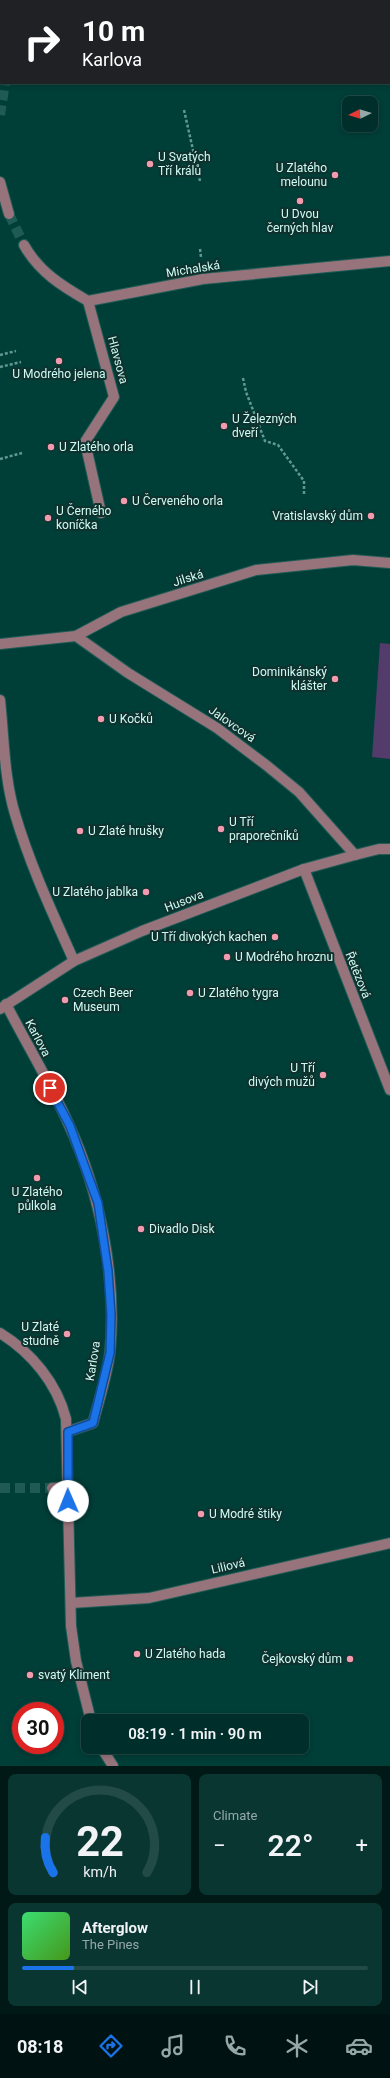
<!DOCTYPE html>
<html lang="en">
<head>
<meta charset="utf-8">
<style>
  body { margin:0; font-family:Roboto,sans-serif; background:#0a3632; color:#f1f3f6; height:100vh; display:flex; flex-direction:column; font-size:15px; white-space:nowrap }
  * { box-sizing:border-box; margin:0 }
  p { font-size:13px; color:#95a8a8 }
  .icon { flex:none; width:22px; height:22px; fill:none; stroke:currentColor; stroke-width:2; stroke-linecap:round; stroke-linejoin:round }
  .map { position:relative; height:1766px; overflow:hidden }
  .drawer { display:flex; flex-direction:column; gap:8px; padding:8px; background:#001917; flex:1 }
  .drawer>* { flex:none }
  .top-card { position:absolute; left:0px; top:0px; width:390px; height:84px; box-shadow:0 2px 6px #0003,0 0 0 1px #224a47; background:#202124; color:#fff; overflow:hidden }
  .needle { width:26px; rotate:265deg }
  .fabs { position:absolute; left:342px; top:96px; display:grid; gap:8px }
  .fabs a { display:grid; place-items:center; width:36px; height:36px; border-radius:8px; background:#002e2a; box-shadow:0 2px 6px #0003,0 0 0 1px #224a47; font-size:20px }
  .speed { position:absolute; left:12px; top:1702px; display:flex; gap:8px; font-size:20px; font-weight:700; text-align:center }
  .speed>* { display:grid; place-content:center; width:52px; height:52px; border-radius:50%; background:#002e2a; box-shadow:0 2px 6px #0003,0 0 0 1px #224a47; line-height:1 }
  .speed .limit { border:6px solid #d22; background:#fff; color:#111 }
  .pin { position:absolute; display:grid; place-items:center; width:34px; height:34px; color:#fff; margin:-17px; border:2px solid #fff; border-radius:50%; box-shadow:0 1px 4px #0007 }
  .me { position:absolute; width:44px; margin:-22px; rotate:359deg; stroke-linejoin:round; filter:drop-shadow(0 0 3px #0008) }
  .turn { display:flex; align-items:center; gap:14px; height:84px; padding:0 16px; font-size:18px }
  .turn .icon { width:52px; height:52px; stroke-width:2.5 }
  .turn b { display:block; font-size:28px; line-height:34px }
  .big { font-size:30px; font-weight:600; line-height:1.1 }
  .drawer .tile { flex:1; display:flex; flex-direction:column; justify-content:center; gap:6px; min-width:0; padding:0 14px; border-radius:8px; background:#0a3632 }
  .drawer .dial { align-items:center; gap:0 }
  .dial svg { height:104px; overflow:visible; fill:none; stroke:#224a47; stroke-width:7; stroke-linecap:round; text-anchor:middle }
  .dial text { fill:#f1f3f6; stroke:none }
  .song { display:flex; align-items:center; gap:12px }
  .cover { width:48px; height:48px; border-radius:6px; background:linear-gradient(135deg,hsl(140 70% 55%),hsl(100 70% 35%)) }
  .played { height:4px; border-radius:2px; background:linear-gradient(90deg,#1a73e8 15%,#224a47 15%) }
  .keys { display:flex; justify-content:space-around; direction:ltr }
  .heat { display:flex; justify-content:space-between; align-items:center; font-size:22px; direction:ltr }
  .drawer .tiles { flex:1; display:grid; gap:8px; grid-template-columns:1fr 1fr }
  .tile:last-child { grid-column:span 2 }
  .trip { position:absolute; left:81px; top:1714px; width:228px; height:40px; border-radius:8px; background:#002e2a; box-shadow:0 2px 6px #0003,0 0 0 1px #224a47; font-weight:600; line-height:40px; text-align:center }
  .tabs { display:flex; height:64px; justify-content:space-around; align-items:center; background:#001211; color:#95a8a8 }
  .tabs .icon { width:28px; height:28px }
  .tabs .current { color:#1a73e8 }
  .tabs b { font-size:18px; color:#f1f3f6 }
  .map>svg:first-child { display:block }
  .green { fill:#533b6c }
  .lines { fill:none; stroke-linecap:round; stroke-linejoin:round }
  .minor-tunnel { stroke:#1f5a54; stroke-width:10; stroke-dasharray:10 5; stroke-linecap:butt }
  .minor-casing { stroke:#215c56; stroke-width:12 }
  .path { stroke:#619891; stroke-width:2.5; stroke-dasharray:3 2; stroke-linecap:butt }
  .minor { stroke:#97747b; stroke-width:10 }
  .route-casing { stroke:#114b97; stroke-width:10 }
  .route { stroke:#1a73e8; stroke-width:7 }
  .poi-dot { fill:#f29aae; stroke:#10312d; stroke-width:1.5 }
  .labels { text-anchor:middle; stroke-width:4; stroke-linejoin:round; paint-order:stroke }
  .poi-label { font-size:12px; fill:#cdfcf5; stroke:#10312d; text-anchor:start }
  .street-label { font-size:12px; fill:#cdfcf5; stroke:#10312d }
</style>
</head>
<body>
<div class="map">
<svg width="390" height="1766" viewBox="0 0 390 1766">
  <rect width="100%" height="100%" fill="#003e38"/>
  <!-- green -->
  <polygon class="green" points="380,643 390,644 390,759 372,757"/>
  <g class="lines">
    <!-- minor-tunnel -->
    <g class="minor-tunnel">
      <polyline points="0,115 5,83"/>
      <polyline points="9,214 24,245"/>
      <polyline points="0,1488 52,1488"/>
    </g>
    <defs>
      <g id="minor">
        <polyline points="203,1 204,0"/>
        <polyline points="0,30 1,30"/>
        <polyline points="0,182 9,214"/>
        <path d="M24 245C39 272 62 286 88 301L203 279 390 261"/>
        <polyline points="88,301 114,397 85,442 101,513"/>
        <polyline points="76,636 128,673 217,728 266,765 299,792 355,855"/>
        <polyline points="0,644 76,636 121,612 256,570 353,560 390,563"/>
        <path d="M0 700C4 737 4 778 15 814 30 865 52 912 74 961"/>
        <polyline points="304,869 390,1090"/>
        <path d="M6 1004C27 1045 51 1084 69 1125 100 1193 117 1277 110 1352 107 1376 99 1400 93 1423L67 1432"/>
        <polyline points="0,1009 74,961 142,931 304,869 355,855 379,849 390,849"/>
        <path d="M0 1333C31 1352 57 1383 66 1419L71 1626 76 1661 91 1721"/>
        <polyline points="52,1488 68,1487"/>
        <polyline points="71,1603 149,1598 390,1543"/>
        <polyline points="101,1747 113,1766"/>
      </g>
    </defs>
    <!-- minor casing -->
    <use href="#minor" class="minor-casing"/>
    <!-- path -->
    <g class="path">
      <polyline points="184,110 200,181"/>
      <polyline points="200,249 201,257"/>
      <polyline points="0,355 16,351"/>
      <polyline points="0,367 21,362"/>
      <polyline points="243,378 246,392 265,441 278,445 304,481 304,495"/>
      <polyline points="0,459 22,453"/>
    </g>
    <!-- minor -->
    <use href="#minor" class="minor"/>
  </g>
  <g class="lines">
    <defs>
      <polyline id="route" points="50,1088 70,1126 98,1203 108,1271 111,1315 110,1353 93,1423 68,1432 68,1501"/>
    </defs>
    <!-- route casing -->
    <use href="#route" class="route-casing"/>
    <!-- route -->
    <use href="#route" class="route"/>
  </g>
  <!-- markers -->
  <g class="poi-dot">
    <circle cx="150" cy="164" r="4"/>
    <circle cx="335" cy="175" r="4"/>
    <circle cx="300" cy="201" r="4"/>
    <circle cx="59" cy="361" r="4"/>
    <circle cx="224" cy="426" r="4"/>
    <circle cx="51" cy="447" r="4"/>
    <circle cx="124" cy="501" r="4"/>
    <circle cx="371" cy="516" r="4"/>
    <circle cx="48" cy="518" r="4"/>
    <circle cx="335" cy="679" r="4"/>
    <circle cx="101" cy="719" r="4"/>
    <circle cx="221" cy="829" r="4"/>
    <circle cx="80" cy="831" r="4"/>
    <circle cx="146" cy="892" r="4"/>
    <circle cx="275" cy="937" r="4"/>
    <circle cx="227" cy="957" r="4"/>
    <circle cx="190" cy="993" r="4"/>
    <circle cx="65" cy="1000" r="4"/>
    <circle cx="323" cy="1075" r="4"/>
    <circle cx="37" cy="1178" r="4"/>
    <circle cx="141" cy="1229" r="4"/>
    <circle cx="67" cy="1334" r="4"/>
    <circle cx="201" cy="1514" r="4"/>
    <circle cx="137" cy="1654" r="4"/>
    <circle cx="350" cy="1659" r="4"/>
    <circle cx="30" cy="1675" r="4"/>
  </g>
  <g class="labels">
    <!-- poi labels -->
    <g class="poi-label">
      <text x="158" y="161">U Svatých<tspan x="158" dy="14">Tří králů</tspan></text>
      <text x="327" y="172" text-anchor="end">U Zlatého<tspan x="327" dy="14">melounu</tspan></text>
      <text x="300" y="218" text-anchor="middle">U Dvou<tspan x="300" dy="14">černých hlav</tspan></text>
      <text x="59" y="378" text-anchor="middle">U Modrého jelena</text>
      <text x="232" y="423">U Železných<tspan x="232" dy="14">dveří</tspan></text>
      <text x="59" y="451">U Zlatého orla</text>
      <text x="132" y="505">U Červeného orla</text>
      <text x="56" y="515">U Černého<tspan x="56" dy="14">koníčka</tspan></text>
      <text x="363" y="520" text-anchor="end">Vratislavský dům</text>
      <text x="327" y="676" text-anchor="end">Dominikánský<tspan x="327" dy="14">klášter</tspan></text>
      <text x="109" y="723">U Kočků</text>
      <text x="229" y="826">U Tří<tspan x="229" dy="14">praporečníků</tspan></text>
      <text x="88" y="835">U Zlaté hrušky</text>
      <text x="138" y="896" text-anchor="end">U Zlatého jablka</text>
      <text x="267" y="941" text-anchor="end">U Tří divokých kachen</text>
      <text x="235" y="961">U Modrého hroznu</text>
      <text x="73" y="997">Czech Beer<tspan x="73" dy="14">Museum</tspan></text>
      <text x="198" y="997">U Zlatého tygra</text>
      <text x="315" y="1072" text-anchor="end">U Tří<tspan x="315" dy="14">divých mužů</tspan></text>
      <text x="37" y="1196" text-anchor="middle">U Zlatého<tspan x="37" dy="14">půlkola</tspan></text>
      <text x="149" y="1233">Divadlo Disk</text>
      <text x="59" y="1331" text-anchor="end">U Zlaté<tspan x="59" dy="14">studně</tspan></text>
      <text x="209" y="1518">U Modré štiky</text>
      <text x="145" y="1658">U Zlatého hada</text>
      <text x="342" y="1663" text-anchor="end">Čejkovský dům</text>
      <text x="38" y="1679">svatý Kliment</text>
    </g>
    <!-- street labels -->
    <g class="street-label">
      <text transform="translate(193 269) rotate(-9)" y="4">Michalská</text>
      <text transform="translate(118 360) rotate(75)" y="4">Hlavsova</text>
      <text transform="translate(188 578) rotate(-17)" y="4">Jilská</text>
      <text transform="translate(232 724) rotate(35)" y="4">Jalovcová</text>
      <text transform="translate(184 901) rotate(-21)" y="4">Husova</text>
      <text transform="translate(358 975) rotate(68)" y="4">Řetězová</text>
      <text transform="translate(38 1038) rotate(62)" y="4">Karlova</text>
      <text transform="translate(93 1361) rotate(-81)" y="4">Karlova</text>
      <text transform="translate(228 1566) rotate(-13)" y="4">Liliová</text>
    </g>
  </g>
</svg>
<div class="fabs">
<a><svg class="needle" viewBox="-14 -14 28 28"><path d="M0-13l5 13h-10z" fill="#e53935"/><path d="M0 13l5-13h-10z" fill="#95a8a8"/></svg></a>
</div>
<div class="speed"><div class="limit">30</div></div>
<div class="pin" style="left:50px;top:1088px;background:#d93025"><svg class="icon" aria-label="arrive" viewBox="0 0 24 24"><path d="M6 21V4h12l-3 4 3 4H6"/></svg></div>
<svg class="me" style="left:68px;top:1501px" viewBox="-20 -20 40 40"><circle r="19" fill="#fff"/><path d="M0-13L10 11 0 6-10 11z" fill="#1a73e8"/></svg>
<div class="trip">08:19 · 1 min · 90 m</div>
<div class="top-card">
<div class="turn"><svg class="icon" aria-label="right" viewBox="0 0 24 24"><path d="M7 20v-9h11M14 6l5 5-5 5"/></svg><div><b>10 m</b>Karlova</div></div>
</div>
</div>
<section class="drawer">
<div class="tiles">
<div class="tile dial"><svg viewBox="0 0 100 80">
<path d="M14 69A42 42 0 1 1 86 69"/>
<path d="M14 69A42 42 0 0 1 8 42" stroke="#1a73e8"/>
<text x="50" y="56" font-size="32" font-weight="700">22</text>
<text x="50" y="72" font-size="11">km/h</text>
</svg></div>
<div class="tile"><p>Climate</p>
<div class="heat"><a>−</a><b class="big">22°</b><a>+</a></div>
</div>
<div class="tile">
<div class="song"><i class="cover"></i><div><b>Afterglow</b><p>The Pines</p></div></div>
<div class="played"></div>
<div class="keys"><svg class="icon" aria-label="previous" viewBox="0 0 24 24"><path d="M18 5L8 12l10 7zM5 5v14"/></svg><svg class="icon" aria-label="pause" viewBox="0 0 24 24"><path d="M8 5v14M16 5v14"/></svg><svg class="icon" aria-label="next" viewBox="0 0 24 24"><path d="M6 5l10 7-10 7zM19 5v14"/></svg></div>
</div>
</div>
</section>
<nav class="tabs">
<b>08:18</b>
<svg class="icon current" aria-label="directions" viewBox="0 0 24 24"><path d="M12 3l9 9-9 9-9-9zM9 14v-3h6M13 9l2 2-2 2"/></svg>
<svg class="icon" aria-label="music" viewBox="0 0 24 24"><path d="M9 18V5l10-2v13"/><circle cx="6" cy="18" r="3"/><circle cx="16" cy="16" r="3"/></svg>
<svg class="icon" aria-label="phone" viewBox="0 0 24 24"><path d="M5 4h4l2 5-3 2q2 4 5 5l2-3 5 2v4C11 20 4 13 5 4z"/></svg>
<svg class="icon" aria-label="climate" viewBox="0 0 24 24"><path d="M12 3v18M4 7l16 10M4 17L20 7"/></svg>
<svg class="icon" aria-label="car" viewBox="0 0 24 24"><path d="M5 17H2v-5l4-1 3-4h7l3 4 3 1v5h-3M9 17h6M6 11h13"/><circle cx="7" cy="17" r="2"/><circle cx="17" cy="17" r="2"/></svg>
</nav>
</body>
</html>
